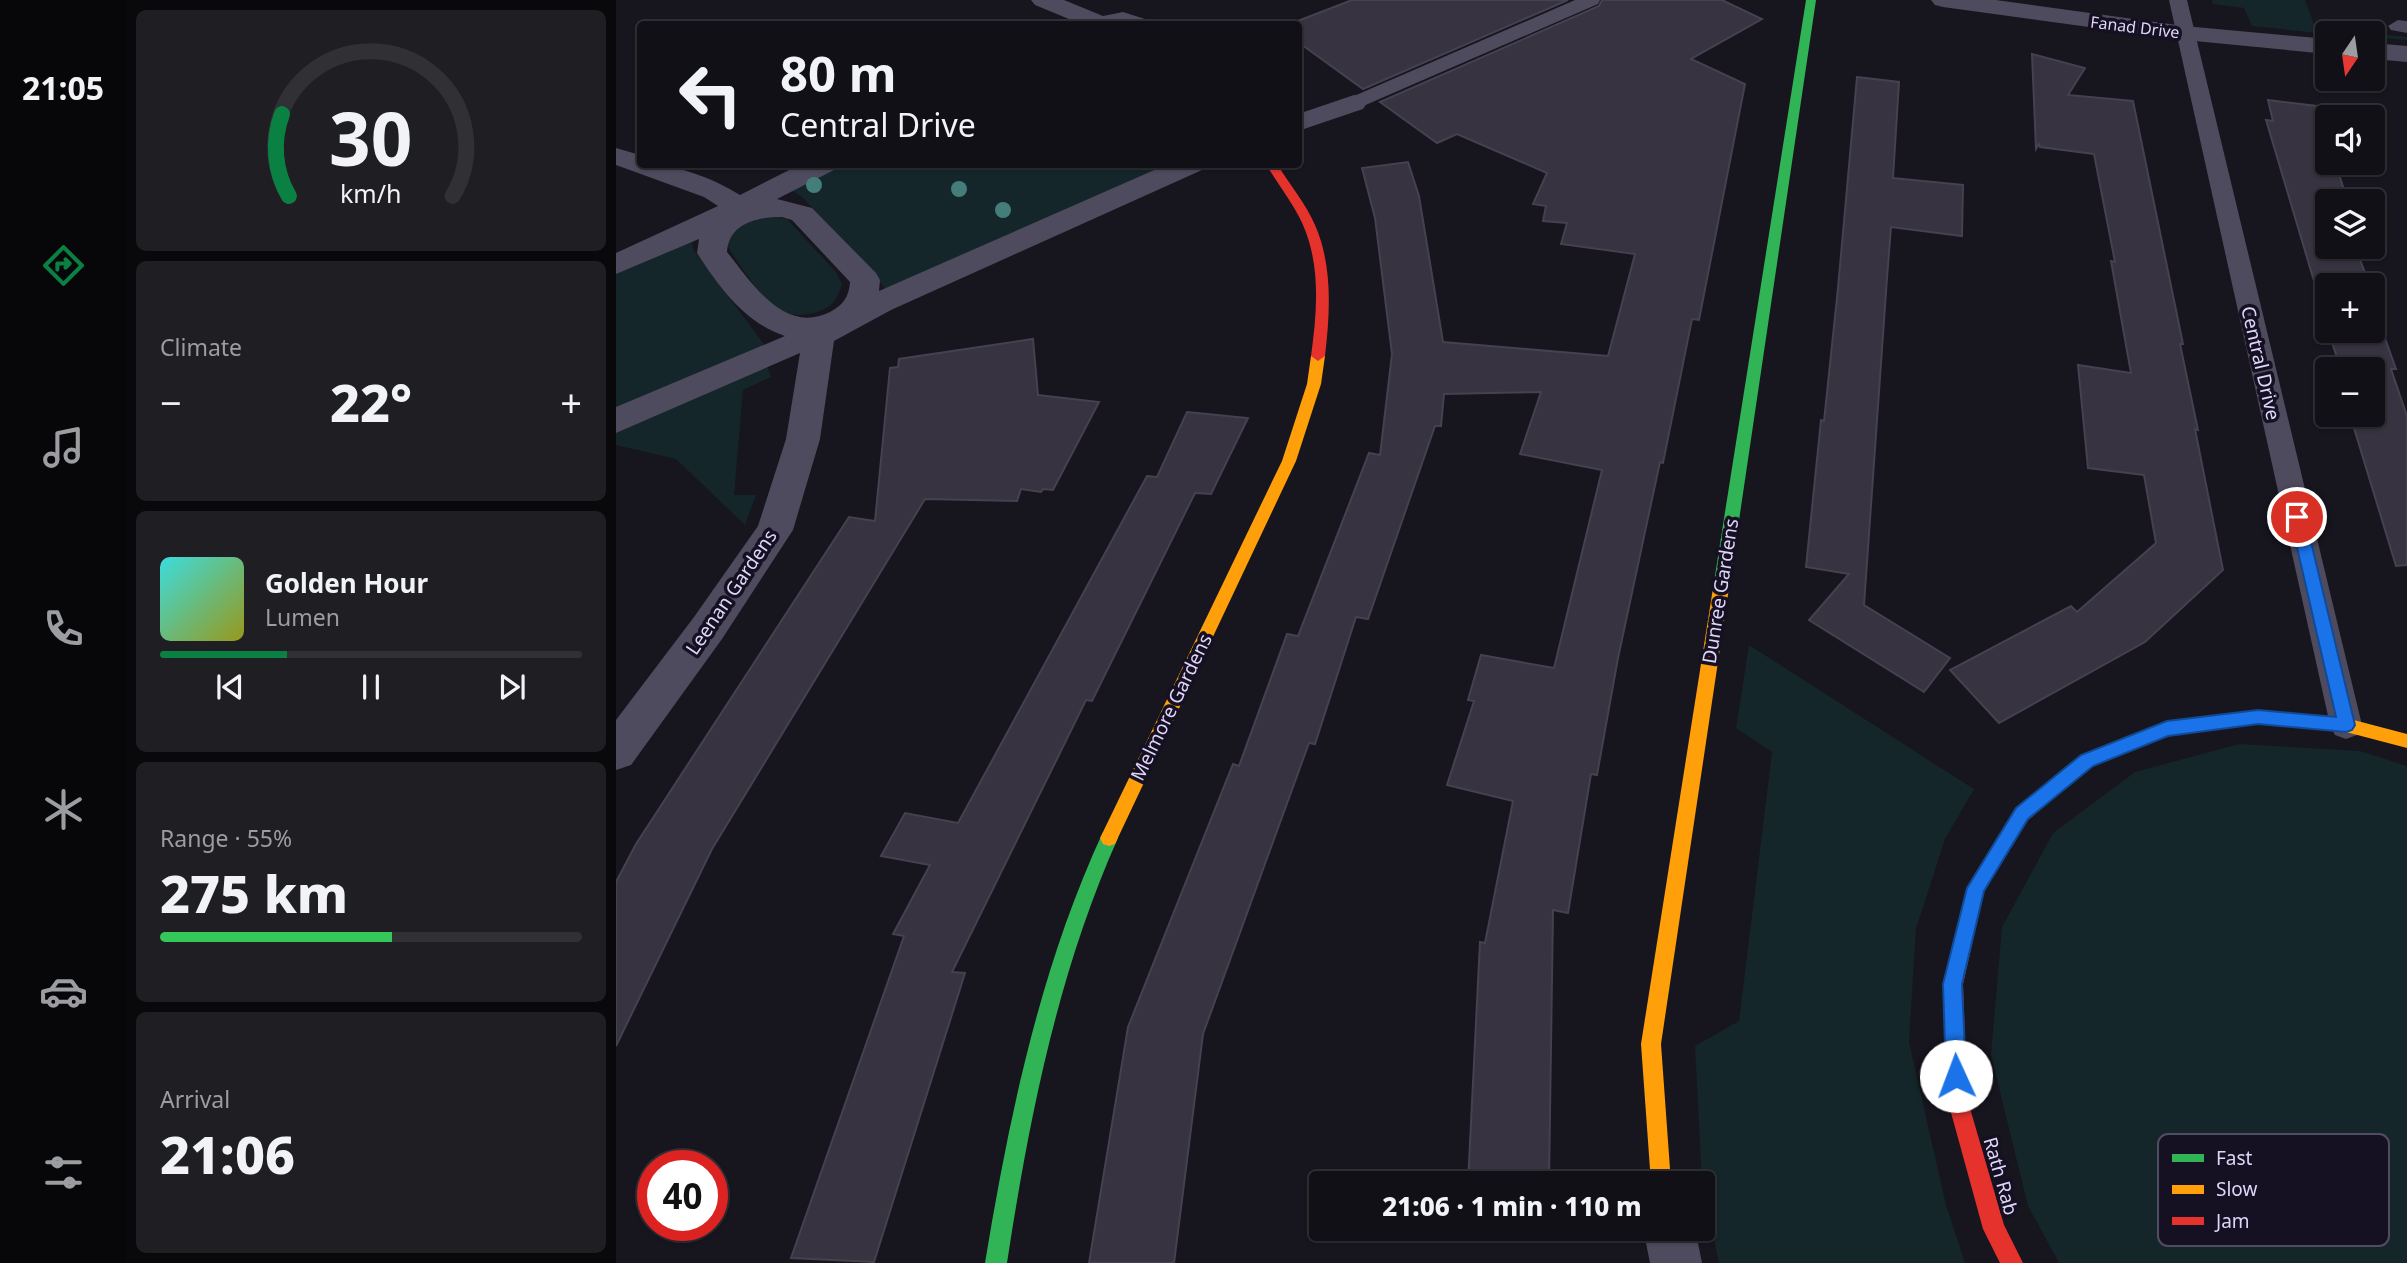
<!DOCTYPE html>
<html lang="en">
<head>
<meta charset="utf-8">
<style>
  body { margin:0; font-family:"Noto Sans",sans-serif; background:#1e1e23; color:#f1f3f6; height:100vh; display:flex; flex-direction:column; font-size:26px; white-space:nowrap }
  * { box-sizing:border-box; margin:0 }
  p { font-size:23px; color:#9c9da1 }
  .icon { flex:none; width:38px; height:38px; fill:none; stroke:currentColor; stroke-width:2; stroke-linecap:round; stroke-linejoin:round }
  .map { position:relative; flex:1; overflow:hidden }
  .panel { display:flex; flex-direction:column; gap:10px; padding:10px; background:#09090c; width:490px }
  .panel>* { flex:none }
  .top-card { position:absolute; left:21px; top:21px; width:665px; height:147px; border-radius:7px; box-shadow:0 2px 5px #0004,0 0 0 2px #303035; background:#111016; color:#f1f3f6; overflow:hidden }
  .needle { width:46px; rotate:193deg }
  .buttons { position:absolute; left:1699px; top:21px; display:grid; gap:14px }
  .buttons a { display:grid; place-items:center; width:70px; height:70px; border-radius:7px; background:#111016; box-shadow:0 2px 5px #0004,0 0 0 2px #303035; font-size:35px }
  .speed { position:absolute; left:21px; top:1150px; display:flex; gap:14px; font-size:35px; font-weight:700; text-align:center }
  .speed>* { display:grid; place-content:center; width:91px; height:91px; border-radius:50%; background:#111016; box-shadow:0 2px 5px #0004,0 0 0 2px #303035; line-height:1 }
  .speed .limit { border:10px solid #d22; background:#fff; color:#111 }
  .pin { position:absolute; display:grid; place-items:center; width:60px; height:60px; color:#fff; margin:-30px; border:4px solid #fff; border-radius:50%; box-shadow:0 2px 7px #0007 }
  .me { position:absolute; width:77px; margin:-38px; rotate:358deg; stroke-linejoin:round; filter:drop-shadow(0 0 5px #0008) }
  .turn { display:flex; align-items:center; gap:24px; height:147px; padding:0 28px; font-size:32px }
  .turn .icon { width:91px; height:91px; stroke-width:2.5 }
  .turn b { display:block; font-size:49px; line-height:60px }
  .big { font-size:52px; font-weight:800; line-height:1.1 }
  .panel .widget { flex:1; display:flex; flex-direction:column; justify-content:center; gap:10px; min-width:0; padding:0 24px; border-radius:10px; background:#1e1e23 }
  .panel .dial { align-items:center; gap:0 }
  .dial svg { height:182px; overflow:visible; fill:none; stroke:#303035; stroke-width:7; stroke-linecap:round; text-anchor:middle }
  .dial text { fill:#f1f3f6; stroke:none }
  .song { display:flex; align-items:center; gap:21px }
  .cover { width:84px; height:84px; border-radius:10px; background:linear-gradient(135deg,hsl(180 70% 55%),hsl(60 70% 35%)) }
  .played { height:7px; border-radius:4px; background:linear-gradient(90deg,#0b8043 30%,#303035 30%) }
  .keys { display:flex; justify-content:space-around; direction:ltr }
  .heat { display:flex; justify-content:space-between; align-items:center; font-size:38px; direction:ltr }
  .charge { height:10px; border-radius:5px; background:linear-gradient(90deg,#34c759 55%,#303035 0) }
  .trip { position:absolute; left:693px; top:1171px; width:406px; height:70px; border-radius:7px; background:#111016; box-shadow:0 2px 5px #0004,0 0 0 2px #303035; font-weight:800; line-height:70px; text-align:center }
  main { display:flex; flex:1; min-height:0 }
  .tabs { display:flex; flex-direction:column; width:126px; justify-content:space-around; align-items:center; background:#070609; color:#9c9da1 }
  .tabs .icon { width:49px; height:49px }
  .tabs .on { color:#0b8043 }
  .tabs b { font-size:32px; color:#f1f3f6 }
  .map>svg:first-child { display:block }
  .green { fill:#142629 }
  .building { fill:#373340; stroke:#454151; stroke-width:2 }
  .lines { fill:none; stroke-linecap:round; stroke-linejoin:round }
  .lane { fill:#4e4b5e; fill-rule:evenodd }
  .street { fill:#4e4b5e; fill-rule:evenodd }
  .fast { fill:#30b455; fill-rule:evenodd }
  .slow { fill:#ff9f0a; fill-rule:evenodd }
  .jam { fill:#e5322d; fill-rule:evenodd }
  .tree { fill:#457d7a }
  .route { fill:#1a73e8; stroke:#114b97; stroke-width:2 }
  .labels { text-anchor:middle; stroke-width:7; stroke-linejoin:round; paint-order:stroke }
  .far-street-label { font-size:16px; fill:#dfd6fa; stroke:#161122 }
  .street-label { font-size:19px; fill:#dfd6fa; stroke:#161122 }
  .key { fill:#161122; stroke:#524c63; stroke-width:2 }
  .key-label { font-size:19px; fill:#dfd6fa }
</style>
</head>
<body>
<main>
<nav class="tabs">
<b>21:05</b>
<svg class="icon on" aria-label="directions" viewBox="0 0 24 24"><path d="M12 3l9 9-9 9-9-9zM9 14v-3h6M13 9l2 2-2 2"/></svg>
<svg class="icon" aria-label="music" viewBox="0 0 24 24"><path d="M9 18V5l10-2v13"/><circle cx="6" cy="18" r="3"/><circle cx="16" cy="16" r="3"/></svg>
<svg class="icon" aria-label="phone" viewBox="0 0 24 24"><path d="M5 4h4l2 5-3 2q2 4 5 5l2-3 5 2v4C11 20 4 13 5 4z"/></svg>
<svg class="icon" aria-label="climate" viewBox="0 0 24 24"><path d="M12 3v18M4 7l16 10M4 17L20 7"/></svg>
<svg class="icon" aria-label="car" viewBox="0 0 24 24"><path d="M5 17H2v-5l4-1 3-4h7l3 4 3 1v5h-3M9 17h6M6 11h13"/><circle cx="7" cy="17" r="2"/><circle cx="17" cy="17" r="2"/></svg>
<svg class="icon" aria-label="filters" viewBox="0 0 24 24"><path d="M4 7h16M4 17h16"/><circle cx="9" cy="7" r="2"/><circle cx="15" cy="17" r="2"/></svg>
</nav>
<section class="panel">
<div class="widget dial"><svg viewBox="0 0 100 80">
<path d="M14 69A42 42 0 1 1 86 69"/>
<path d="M14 69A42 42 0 0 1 11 33" stroke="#0b8043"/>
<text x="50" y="56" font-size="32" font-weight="700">30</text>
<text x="50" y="72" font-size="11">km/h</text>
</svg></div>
<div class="widget"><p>Climate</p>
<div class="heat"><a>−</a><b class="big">22°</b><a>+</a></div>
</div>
<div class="widget">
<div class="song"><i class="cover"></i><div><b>Golden Hour</b><p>Lumen</p></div></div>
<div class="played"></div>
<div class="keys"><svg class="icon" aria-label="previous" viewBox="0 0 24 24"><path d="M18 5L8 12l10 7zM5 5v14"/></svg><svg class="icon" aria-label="pause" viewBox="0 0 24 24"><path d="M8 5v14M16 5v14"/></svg><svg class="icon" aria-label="next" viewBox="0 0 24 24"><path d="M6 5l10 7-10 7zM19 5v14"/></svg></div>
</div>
<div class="widget"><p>Range · 55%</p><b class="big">275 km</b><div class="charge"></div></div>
<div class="widget"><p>Arrival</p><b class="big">21:06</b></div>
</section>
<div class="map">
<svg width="1791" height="1263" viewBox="0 0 1791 1263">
  <rect width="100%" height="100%" fill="#17151e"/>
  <!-- green -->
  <g class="green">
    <polygon points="1596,0 1689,0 1699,27 1791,37 1791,40 1757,37 1757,33 1711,34 1636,26 1628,8 1597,4"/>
    <polygon points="218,165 551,165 270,290 262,279 186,197 173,189"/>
    <path d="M155 215 171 219 220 272 226 284C222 299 214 310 198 313 185 316 173 316 161 309 146 300 117 256 108 240L123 222Z"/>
    <polygon points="76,238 77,249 150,347 0,411 0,271"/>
    <polygon points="151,364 155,377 127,390 118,495 140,495 129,525 60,459 0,445 0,428"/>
    <polygon points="1133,645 1358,789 1329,839 1300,929 1293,1042 1330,1205 1349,1263 1103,1263 1086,1183 1079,1046 1123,1021 1156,752 1120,728"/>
    <polygon points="1623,744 1744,751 1791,766 1791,1263 1443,1263 1412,1206 1375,1055 1386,927 1437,833 1519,772"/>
  </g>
  <!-- building -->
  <g class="building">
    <polygon points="736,0 952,0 747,89 682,42 682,24 674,24"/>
    <polygon points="986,0 1106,0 1146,19 1075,59 1129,84 1083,320 1076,319 1047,463 1044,462 1002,658 981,775 975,774 952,913 937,910 933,1183 852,1183 864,942 869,943 897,801 831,785 858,701 852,700 865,655 938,668 986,470 904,454 925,392 828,394 825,426 819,426 752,619 740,617 699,744 693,743 587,1034 558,1263 473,1263 512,1027 617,764 623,766 671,634 682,636 753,453 764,455 776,354 759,218 746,168 792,162 803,196 827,342 992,356 1019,254 945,244 951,223 927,221 930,206 917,204 931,173 841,134 821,143 764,102 983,6"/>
    <polygon points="1416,54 1469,68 1452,95 1517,101 1567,344 1564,344 1582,430 1579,429 1607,570 1529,642 1383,723 1334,670 1455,606 1461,612 1540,543 1528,475 1472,468 1462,365 1515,373 1495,261 1499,262 1478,154 1424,147 1423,144 1420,149"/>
    <polygon points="1241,77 1283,82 1277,178 1347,185 1346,236 1275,227 1271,278 1248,605 1334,658 1308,692 1193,620 1233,574 1190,567 1205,420 1208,421 1222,288"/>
    <polygon points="1652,100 1701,106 1712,138 1712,163 1719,163 1732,201 1712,201 1712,247 1739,247 1753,283 1749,282 1750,285 1712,285 1712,328 1650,120 1657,121"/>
    <polygon points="1757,305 1780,369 1775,369 1791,416 1791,565 1780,566 1734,415 1757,415 1757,369 1719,369 1718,365 1724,366 1712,331 1757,331"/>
    <polygon points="417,339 422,395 483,402 437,490 427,489 425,492 405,489 401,501 309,499 96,849 0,1046 0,882 20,844 233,517 259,521 274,368 282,367 283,359"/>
    <polygon points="571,412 632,418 595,494 579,493 476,701 470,700 336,972 349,973 258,1262 175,1258 288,936 277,934 314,865 265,856 289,813 342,823 531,476 541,477"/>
  </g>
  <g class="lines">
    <!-- lane -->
    <g class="lane">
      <polygon points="959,0 984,0 982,4 745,107 731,107 728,103 731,99"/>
      <polygon points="1553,0 1571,0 1746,725 1741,735 1730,739 1719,735 1714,725"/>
      <polygon points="1782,20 1791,21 1791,33 1775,30 1772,26"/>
    </g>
    <!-- street -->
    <g class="street">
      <polygon points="415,0 448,0 487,16 507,12 529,19 532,24 465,24 419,5"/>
      <polygon points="1315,0 1380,0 1568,26 1712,39 1712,54 1568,40 1327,7 1319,5"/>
      <polygon points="1757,43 1791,46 1791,62 1757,59"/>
      <polygon points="738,95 747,97 751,103 747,109 682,131 682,114"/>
      <path d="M0 148 24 155V164C59 164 95 177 124 195L185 164H222L218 170 161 199 196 208 260 273 264 280 263 291 552 164H590L586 170 275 310 218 341 204 439 177 530 106 639 15 765 0 770V720L78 617 142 526 170 439 184 353 0 433V407L169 336C129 323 103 287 81 253L83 239 0 274V253L102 206 88 197 0 165ZM166 217 176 220 234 282C233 297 227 305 214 312 168 335 136 283 111 252 113 223 141 217 166 217Z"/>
      <polygon points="1027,1228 1079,1228 1086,1263 1034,1263"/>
    </g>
    <!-- fast -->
    <g class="fast">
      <polygon points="1190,0 1200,0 1113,588 1110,592 1100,592 1097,588"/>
      <path d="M493 830 499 832 502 838C442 972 413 1119 391 1263H369C393 1117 424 968 487 832Z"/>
    </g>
    <!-- slow -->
    <g class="slow">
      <polygon points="702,351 709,356 705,384 680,461 499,844 493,846 487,844 484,838 487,832 666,461 691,384 695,356"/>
      <polygon points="1105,582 1110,584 1113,588 1045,1044 1055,1183 1035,1183 1025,1044 1097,588 1100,584"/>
      <polygon points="1642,710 1730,718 1791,734 1791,748 1730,732 1642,724 1552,735 1477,765 1412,820 1407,828 1401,830 1395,828 1392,822 1400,808 1465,755 1551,721"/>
    </g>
    <!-- jam -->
    <g class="jam">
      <path d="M650 164H661C674 185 690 204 699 225 717 266 714 313 709 356L702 361 695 356C701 313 705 266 687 225 678 204 662 185 650 164Z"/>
      <polygon points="1401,814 1407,816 1410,822 1368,891 1347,984 1351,1098 1388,1225 1407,1263 1384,1263 1367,1229 1331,1098 1327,984 1351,888 1395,816"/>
    </g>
  </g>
  <!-- trees -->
  <g class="tree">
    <circle cx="198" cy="185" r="8"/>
    <circle cx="343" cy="189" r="8"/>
    <circle cx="387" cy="210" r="8"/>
  </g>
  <!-- route -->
  <polygon class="route" points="1681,512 1689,517 1739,725 1736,730 1730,732 1642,724 1552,736 1477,766 1412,819 1368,891 1346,984 1350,1076 1347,1083 1340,1086 1333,1083 1330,1076 1327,984 1351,888 1400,808 1465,755 1551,721 1642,710 1720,717 1674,517"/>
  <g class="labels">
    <!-- far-street labels -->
    <g class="far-street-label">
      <text transform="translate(1519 27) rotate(7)" y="6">Fanad Drive</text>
    </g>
    <!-- street labels -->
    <g class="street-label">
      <text transform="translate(1645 363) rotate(77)" y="7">Central Drive</text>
      <text transform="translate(1104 591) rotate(-81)" y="7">Dunree Gardens</text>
      <text transform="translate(115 592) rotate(-56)" y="7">Leenan Gardens</text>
      <text transform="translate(555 707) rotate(-64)" y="7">Melmore Gardens</text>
      <text transform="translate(1385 1176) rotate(74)" y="7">Rath Rab</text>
    </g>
  </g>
  <!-- legend -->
  <rect x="1542" y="1134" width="231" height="112" rx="10" class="key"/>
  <rect x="1556" y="1154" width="32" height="8" fill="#30b455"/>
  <rect x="1556" y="1185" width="32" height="9" fill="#ff9f0a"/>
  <rect x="1556" y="1217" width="32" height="8" fill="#e5322d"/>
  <g class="key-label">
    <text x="1600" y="1165">Fast</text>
    <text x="1600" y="1196">Slow</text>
    <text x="1600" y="1228">Jam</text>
  </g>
</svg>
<div class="buttons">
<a><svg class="needle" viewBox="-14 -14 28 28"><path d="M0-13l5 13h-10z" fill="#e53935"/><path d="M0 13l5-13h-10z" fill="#9c9da1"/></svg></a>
<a><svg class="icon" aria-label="sound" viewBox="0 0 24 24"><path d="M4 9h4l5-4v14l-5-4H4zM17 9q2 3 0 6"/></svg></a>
<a><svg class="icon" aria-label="layers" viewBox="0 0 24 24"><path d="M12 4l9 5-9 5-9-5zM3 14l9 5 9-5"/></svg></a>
<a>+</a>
<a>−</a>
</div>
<div class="speed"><div class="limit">40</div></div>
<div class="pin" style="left:1681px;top:517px;background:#d93025"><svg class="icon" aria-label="arrive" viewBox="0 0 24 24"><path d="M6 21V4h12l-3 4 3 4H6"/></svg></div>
<svg class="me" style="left:1340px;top:1076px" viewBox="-20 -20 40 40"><circle r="19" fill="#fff"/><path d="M0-13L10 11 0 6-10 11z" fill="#1a73e8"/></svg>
<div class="trip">21:06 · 1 min · 110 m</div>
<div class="top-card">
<div class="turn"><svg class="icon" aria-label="left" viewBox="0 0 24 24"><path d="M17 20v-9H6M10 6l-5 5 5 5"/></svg><div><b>80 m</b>Central Drive</div></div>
</div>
</div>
</main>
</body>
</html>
